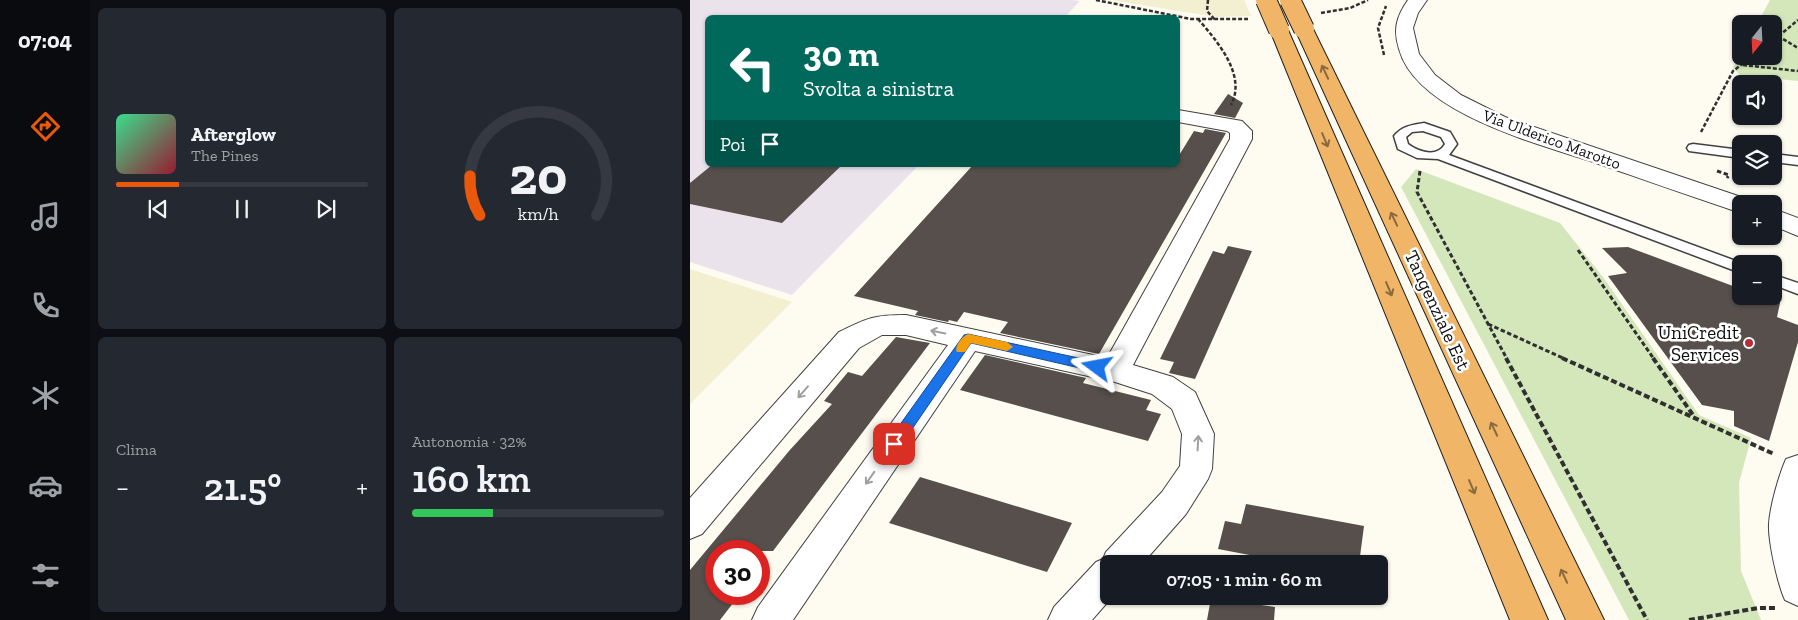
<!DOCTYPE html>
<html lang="it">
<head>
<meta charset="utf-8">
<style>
  body { margin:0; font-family:"Zilla Slab",serif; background:#242831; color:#f1f3f6; height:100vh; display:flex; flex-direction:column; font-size:19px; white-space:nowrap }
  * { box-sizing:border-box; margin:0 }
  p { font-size:16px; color:#9ea1a6 }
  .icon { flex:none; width:28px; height:28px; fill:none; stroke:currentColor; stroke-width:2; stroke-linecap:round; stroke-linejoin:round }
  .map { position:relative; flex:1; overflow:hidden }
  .panel { display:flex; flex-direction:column; gap:8px; padding:8px; background:#0d0f14; width:600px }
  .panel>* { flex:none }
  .top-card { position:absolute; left:15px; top:15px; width:475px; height:152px; border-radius:8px; box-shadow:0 1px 4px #0004; background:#00695c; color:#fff; overflow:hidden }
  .needle { width:32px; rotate:198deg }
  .buttons { position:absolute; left:1042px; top:15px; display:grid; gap:10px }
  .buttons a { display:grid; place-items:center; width:50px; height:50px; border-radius:8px; background:#171b24; box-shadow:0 1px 4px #0004; font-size:25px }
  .speed { position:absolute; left:15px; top:540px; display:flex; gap:10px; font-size:25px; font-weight:700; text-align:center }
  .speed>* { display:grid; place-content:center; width:65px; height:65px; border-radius:50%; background:#171b24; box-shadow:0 1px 4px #0004; line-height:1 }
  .speed .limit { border:8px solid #d22; background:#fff; color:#111 }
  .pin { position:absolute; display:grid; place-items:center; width:42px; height:42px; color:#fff; margin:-21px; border-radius:10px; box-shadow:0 2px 8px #0006 }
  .me { position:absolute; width:55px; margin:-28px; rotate:283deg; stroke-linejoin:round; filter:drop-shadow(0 0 4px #0008) }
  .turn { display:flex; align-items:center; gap:18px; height:105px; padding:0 15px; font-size:22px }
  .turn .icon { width:65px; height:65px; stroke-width:2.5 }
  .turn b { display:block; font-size:35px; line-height:42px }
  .then { display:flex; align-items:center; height:48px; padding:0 15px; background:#0003; gap:10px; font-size:19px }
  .big { font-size:38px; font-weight:600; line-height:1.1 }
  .panel .widget { flex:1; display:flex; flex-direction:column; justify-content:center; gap:8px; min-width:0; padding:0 18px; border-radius:8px; background:#242831 }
  .panel .dial { align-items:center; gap:0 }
  .dial svg { height:130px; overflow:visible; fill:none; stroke:#363941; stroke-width:7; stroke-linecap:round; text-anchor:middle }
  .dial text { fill:#f1f3f6; stroke:none }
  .song { display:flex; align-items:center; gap:15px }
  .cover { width:60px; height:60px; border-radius:8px; background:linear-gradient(135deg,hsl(150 70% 55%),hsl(350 70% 35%)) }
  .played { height:5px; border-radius:2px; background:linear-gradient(90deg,#ea580c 25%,#363941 25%) }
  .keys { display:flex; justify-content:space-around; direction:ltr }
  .heat { display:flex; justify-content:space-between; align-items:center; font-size:28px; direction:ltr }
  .charge { height:8px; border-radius:4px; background:linear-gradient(90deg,#34c759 32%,#363941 0) }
  .panel .tiles { flex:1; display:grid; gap:8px; grid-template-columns:repeat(2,1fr) }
  .trip { position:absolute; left:410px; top:555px; width:288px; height:50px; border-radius:8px; background:#171b24; box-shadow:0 1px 4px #0004; font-weight:600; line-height:50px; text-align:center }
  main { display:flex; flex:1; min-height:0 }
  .tabs { display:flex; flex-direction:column; width:90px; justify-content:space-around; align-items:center; background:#090b0e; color:#9ea1a6 }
  .tabs .icon { width:35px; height:35px }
  .tabs .on { color:#ea580c }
  .tabs b { font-size:22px; color:#f1f3f6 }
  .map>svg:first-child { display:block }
  .industrial { fill:#ebe3ec }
  .farmland { fill:#f3efd1 }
  .green { fill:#d3e7bb }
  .building { fill:#564f4b }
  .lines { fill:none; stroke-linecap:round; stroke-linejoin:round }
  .service-casing { stroke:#414141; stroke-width:3 }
  .minor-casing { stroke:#414141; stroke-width:2 }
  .trunk-casing { stroke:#1f1f1f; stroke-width:2 }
  .path-far2 { stroke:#303030; stroke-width:2.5; stroke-dasharray:4 2; stroke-linecap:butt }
  .path-far1 { stroke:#303030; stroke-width:3; stroke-dasharray:4.5 2.5; stroke-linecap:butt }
  .path { stroke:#303030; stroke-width:4; stroke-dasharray:6 3; stroke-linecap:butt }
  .service { fill:#fff; fill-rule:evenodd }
  .minor { fill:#fff; fill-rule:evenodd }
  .trunk { fill:#f0b566; fill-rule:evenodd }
  .trunk-bridge-casing { stroke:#1f1f1f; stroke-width:22; stroke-linecap:butt }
  .trunk-bridge { stroke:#f0b566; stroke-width:20 }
  .oneway { stroke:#8a6a3e }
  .oneway2 { stroke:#9f9f9f }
  .route { fill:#1a73e8; stroke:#114b97 }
  .slow { fill:#f59e0b }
  .poi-dot { fill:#b82d37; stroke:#fff; stroke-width:2 }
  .labels { text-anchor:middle; stroke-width:5; stroke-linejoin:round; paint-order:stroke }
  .far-street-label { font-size:16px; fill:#0e0e0e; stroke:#fff }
  .street-label { font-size:19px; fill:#0e0e0e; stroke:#fff }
  .poi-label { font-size:19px; fill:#0e0e0e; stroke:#fff; text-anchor:end }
</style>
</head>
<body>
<main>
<nav class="tabs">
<b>07:04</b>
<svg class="icon on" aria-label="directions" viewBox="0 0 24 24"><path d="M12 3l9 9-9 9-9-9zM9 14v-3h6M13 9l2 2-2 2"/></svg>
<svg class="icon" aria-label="music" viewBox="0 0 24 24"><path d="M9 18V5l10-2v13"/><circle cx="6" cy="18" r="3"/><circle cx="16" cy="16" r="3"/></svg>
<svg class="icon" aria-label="phone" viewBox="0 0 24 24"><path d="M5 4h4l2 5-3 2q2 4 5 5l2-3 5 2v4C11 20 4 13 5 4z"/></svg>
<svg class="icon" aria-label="climate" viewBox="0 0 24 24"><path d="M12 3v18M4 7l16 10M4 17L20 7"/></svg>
<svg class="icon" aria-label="car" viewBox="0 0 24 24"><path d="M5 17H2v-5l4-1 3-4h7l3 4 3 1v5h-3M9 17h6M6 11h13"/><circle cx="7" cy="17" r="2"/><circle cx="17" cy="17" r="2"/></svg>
<svg class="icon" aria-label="filters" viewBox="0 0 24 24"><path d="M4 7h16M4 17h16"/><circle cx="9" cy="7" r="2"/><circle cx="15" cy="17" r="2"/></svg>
</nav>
<section class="panel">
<div class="tiles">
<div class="widget">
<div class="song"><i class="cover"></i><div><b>Afterglow</b><p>The Pines</p></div></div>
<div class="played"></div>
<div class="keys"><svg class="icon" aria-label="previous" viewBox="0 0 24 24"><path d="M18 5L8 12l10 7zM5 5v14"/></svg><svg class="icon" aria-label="pause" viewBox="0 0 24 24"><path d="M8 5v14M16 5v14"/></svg><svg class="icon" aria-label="next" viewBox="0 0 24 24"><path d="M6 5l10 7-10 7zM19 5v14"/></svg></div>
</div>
<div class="widget dial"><svg viewBox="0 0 100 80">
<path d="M14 69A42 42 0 1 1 86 69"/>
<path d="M14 69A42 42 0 0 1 8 45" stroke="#ea580c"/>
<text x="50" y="56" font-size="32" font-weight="700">20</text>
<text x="50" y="72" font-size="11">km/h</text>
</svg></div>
<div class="widget"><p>Clima</p>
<div class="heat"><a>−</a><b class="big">21.5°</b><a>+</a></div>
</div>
<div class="widget"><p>Autonomia · 32%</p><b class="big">160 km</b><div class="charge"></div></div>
</div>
</section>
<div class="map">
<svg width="1108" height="620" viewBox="0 0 1108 620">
  <rect width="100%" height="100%" fill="#fefbf0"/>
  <!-- industrial -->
  <polygon class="industrial" points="0,0 382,0 390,1 374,18 18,18 18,165 229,165 102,295 0,262"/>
  <!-- farmland -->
  <g class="farmland">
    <polygon points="420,0 554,0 561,16 527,17"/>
    <polygon points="0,269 102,302 0,404"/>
  </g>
  <!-- green -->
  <g class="green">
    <polygon points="1080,0 1108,0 1108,81 1050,75 1043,68 1051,53 1051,56 1084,56 1084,24 1067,24"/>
    <polygon points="726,169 870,223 913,277 1009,415 1061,438 1049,483 1051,571 1071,620 939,620 711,187"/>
  </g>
  <!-- building -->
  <g class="building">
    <polygon points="538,94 553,103 545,118 524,114"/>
    <polygon points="515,129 536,133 409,354 310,333 318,322 274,312 267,322 259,320 258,322 225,315 228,311 164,296 283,165 488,165 488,157 504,131 513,133"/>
    <polygon points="22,165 152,165 92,223 0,204 0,183"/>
    <polygon points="538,246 562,251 505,379 479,373 484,362 470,359 523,251 534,254"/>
    <polygon points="938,247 1051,289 1051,296 1072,296 1090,303 1087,317 1108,325 1108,342 1079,441 1044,426 1044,411 1012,405 918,276 937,273 912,248"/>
    <polygon points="206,337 240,343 83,551 26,551 26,594 50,594 30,620 0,620 0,570 99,451 142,404 134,401 158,372 172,376"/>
    <polygon points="295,355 396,378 393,383 461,400 456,410 471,414 458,441 270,390"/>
    <polygon points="230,477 382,523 357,572 199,523"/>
    <polygon points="556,504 674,526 669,564 607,564 528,549 535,521 551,524"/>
    <polygon points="521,598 585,607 584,620 517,620"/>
  </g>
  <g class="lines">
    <defs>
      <g id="service">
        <path d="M734 123 760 132 767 144 759 155 1054 264H1051V273L748 159 727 158 708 149 704 136C712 126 722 125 734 123ZM733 131 751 137 755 144C747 158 729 152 718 144L716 137 722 132Z"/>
        <polygon points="1003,144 1051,150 1051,158 999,151 997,148 999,145"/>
        <polygon points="1084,154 1108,157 1108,165 1084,162"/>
        <polygon points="1084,275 1108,283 1108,294 1084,285"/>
      </g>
      <g id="minor">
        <path d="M718 0H737L728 13 723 28 729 54 745 75 771 95 815 117 1060 200 1062 204H1051V213L1042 210C997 195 952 179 906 163 850 144 727 114 709 49 703 30 706 17 718 0Z"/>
        <path d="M488 110 552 121 562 131V139L443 365 483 377 505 392 524 434 522 469 518 479 496 514 452 564H419V596H423L402 620H358L364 607 406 562 413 559 416 552 472 492 490 466 492 434 482 409 462 394 425 382 285 351 103 620H62L68 607 258 345 216 335H192L169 348 12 534 0 539V498L149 332C178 318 183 315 216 315L417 358 540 139V133L537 131 488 122Z"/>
        <polygon points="1084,209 1108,218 1108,236 1084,226"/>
        <path d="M1108 455V606L1095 600C1088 585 1078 541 1079 524 1080 506 1089 475 1096 459Z"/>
      </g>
      <g id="trunk">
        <polygon points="589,24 595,26 598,30 858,620 820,620 580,30 583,26"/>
        <polygon points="614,24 620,25 623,29 914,620 876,620 605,29 608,25"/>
      </g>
    </defs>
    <!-- service casing -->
    <use href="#service" class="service-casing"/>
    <!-- minor casing -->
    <use href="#minor" class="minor-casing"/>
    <!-- trunk casing -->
    <use href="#trunk" class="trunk-casing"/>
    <!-- path-far2 -->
    <g class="path-far2">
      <polyline points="406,0 501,19 558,19"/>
      <polyline points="518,0 517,11 525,20"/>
      <polyline points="631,13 660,8 678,0"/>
      <path d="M508 19C527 41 557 75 541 105"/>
      <polyline points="1088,36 1108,48"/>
      <polyline points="1084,40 1108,20"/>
      <polyline points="694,55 688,28 696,6"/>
      <polyline points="1053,65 1108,71"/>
      <polyline points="1011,132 1043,71 1063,56"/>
    </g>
    <!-- path-far1 -->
    <g class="path-far1">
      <polyline points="730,171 727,192 817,359"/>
      <polyline points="1027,171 1039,175 1037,178"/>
      <polyline points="888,250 964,359"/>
      <polyline points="798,324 875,359"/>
    </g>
    <!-- path -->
    <g class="path">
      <polyline points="816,358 957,620"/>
      <polyline points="872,358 1084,454"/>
      <polyline points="963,358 1003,415"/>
      <polyline points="999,620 1068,608 1085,608"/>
    </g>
    <!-- service -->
    <use href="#service" class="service"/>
    <!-- minor -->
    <use href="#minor" class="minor"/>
    <!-- trunk -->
    <use href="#trunk" class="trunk"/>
    <defs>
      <g id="trunk-bridge">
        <polyline points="576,0 589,30"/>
        <polyline points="600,0 614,29"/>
      </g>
    </defs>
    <!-- trunk-bridge casing -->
    <use href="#trunk-bridge" class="trunk-bridge-casing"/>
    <!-- trunk-bridge -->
    <use href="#trunk-bridge" class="trunk-bridge"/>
  </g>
  <!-- one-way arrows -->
  <defs><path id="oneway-shaft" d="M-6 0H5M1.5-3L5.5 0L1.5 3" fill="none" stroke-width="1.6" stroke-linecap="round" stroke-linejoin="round" transform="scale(1.25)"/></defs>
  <g class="oneway">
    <use href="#oneway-shaft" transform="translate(635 72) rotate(-115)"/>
    <use href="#oneway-shaft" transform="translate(635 140) rotate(67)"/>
    <use href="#oneway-shaft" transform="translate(704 219) rotate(-115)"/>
    <use href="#oneway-shaft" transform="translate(699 289) rotate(67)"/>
    <use href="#oneway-shaft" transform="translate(804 429) rotate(-115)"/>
    <use href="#oneway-shaft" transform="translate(782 487) rotate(67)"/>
    <use href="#oneway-shaft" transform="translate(874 576) rotate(-115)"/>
  </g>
  <g class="oneway2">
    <use href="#oneway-shaft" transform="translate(248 332) rotate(-168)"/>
    <use href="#oneway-shaft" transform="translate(113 392) rotate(131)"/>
    <use href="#oneway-shaft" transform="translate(508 443) rotate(-87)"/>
    <use href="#oneway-shaft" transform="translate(180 478) rotate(125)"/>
  </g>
  <!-- route -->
  <polygon class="route" points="278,334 407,362 413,367 407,372 281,343 209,448 199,448 198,444 199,440 274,335"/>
  <!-- slow -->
  <path class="slow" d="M278 334 317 342 323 347 317 351 281 343 275 352H267C264 346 273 336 278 334Z"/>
  <!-- markers -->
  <circle class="poi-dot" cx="1059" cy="343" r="5"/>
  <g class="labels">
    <!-- far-street labels -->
    <g class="far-street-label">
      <text transform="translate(862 139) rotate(20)" y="6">Via Ulderico Marotto</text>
    </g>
    <!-- street labels -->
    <g class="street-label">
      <text transform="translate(748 310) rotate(65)" y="7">Tangenziale Est</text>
    </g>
    <!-- poi labels -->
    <g class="poi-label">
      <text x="1049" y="339">UniCredit<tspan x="1049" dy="22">Services</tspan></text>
    </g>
  </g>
</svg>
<div class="buttons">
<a><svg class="needle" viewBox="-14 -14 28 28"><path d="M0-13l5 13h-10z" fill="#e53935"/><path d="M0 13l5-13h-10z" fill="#9ea1a6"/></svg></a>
<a><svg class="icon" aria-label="sound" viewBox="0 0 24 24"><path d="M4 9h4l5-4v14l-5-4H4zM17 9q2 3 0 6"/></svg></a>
<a><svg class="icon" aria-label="layers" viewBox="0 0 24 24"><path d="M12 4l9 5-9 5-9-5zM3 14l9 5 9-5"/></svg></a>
<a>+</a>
<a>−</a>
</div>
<div class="speed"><div class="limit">30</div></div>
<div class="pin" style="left:204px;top:444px;background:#d93025"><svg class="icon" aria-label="arrive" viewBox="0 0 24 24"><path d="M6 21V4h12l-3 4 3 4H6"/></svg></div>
<svg class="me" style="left:407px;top:367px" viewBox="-20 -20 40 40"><path d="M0-17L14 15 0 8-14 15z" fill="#1a73e8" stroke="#fff" stroke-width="4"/></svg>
<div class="trip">07:05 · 1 min · 60 m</div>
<div class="top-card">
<div class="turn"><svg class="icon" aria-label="left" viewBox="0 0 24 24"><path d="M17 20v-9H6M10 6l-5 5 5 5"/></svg><div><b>30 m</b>Svolta a sinistra</div></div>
<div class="then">Poi<svg class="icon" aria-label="arrive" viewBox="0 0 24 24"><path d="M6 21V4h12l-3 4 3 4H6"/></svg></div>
</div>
</div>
</main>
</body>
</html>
